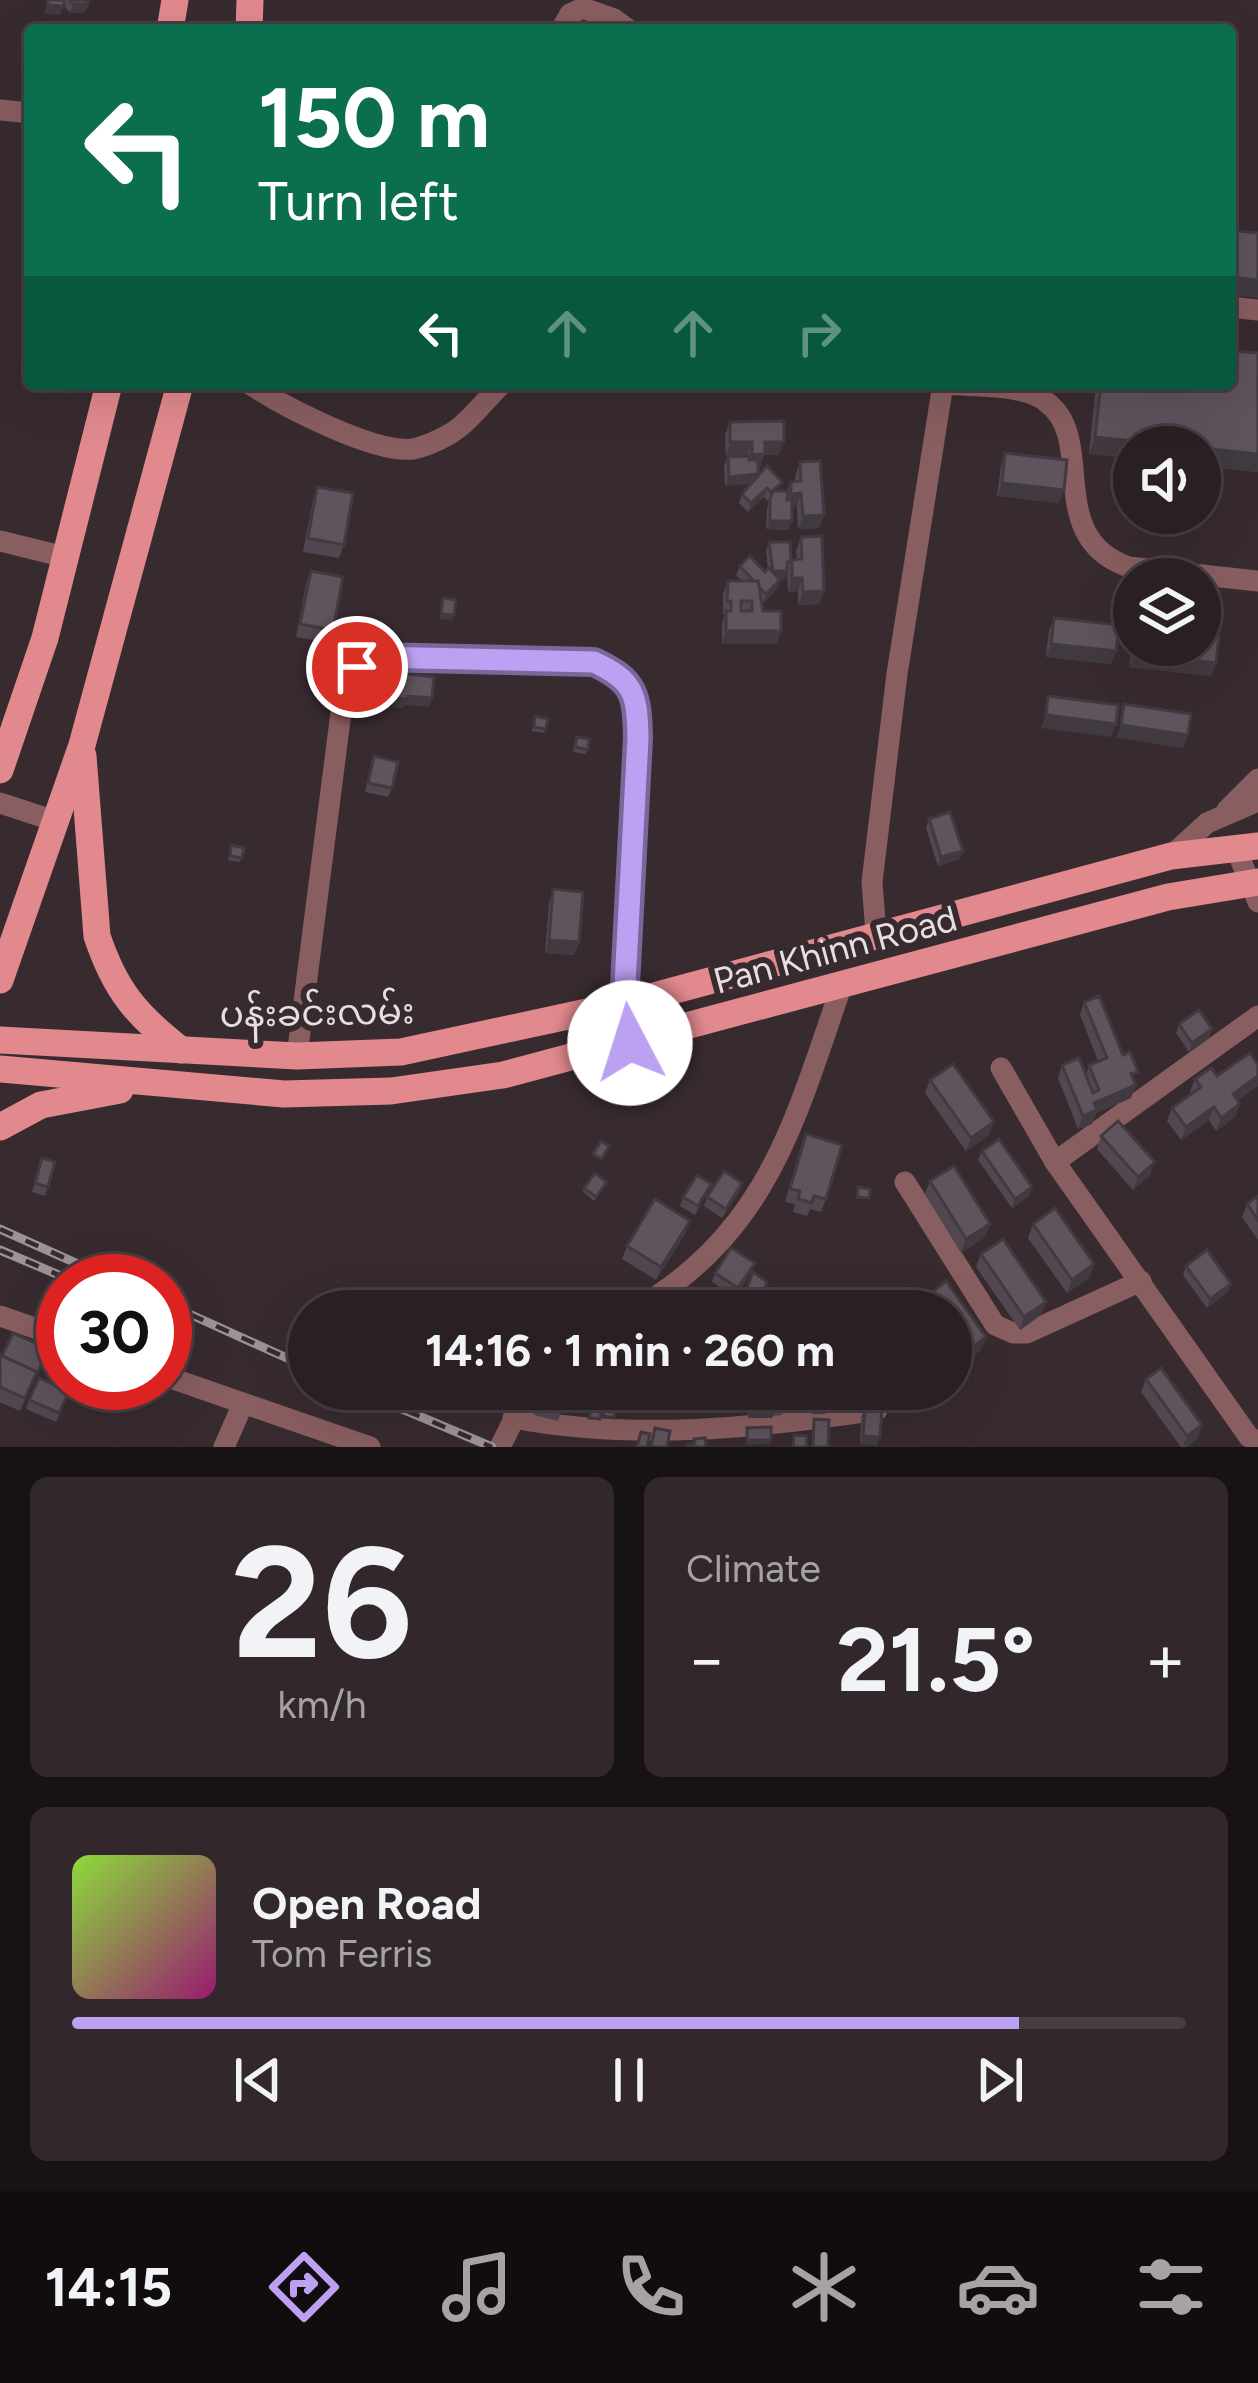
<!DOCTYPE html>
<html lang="en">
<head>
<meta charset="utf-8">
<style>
  body { margin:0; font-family:Figtree,"Noto Sans Myanmar",sans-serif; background:#32282c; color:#f1f3f6; height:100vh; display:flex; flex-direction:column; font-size:45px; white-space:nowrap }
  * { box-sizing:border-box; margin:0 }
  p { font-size:39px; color:#a5a3a6 }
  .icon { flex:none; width:66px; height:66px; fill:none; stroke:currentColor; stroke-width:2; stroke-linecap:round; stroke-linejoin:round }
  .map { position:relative; height:1447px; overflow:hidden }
  .sheet { display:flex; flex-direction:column; gap:30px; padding:30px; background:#171214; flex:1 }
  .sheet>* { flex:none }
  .hud { position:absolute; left:24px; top:24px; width:1212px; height:366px; border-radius:12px; box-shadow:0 12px 48px #0002,0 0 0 3px #463e41; background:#0b6e4f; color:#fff; overflow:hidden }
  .buttons { position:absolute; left:1113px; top:426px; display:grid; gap:24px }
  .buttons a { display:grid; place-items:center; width:108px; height:108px; border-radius:50%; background:#2a2024; box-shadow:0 12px 48px #0002,0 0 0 3px #463e41; font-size:60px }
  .speed { position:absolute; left:36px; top:1254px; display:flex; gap:24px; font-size:60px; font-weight:700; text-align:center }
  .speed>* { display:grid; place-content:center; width:156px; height:156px; border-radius:50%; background:#2a2024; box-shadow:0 12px 48px #0002,0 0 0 3px #463e41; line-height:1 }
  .speed .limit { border:18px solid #d22; background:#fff; color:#111 }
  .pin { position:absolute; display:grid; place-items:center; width:102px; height:102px; color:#fff; margin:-51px; border:6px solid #fff; border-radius:50%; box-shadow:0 3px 12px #0007 }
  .me { position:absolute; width:132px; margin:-66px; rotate:355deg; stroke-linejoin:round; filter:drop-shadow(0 0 9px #0008) }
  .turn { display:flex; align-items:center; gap:42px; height:252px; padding:0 36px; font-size:54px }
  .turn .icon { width:156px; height:156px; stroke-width:2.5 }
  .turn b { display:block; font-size:84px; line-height:102px }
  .lanes { display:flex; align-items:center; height:114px; padding:0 36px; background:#0003; justify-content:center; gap:60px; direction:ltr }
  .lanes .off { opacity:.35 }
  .big { font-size:90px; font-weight:700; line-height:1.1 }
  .sheet .card { flex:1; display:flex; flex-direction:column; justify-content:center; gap:18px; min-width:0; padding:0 42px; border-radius:18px; background:#32282c }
  .sheet .dial { align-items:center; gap:0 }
  .dial b { font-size:156px; line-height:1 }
  .song { display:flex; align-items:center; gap:36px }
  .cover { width:144px; height:144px; border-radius:18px; background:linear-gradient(135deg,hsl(90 70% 55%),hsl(320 70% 35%)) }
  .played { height:12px; border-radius:6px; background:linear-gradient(90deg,#bca0f2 85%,#463e41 85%) }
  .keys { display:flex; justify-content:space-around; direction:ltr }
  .heat { display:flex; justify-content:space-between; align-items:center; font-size:66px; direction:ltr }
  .sheet .tiles { flex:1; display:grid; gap:30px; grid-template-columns:1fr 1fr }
  .card:last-child { grid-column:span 2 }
  .trip { position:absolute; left:288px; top:1290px; width:684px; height:120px; border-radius:60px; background:#2a2024; box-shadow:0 12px 48px #0002,0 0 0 3px #463e41; font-weight:700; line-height:120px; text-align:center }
  .menu { display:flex; height:192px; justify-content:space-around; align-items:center; background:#110d0e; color:#a5a3a6 }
  .menu .icon { width:84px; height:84px }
  .menu .current { color:#bca0f2 }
  .menu b { font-size:54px; color:#f1f3f6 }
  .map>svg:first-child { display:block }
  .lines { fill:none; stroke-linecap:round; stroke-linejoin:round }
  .minor { stroke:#895e60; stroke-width:21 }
  .major { stroke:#e2898e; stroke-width:27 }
  .rail-casing { stroke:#9e9397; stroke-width:9 }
  .rail { stroke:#382b30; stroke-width:4.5; stroke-dasharray:14; stroke-linecap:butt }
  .wall { fill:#524750 }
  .shaded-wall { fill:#423a41 }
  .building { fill:#5f535d; stroke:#423a41; stroke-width:3; fill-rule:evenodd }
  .route-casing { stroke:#7a689d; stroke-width:30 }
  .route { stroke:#bca0f2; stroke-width:21 }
  .labels { text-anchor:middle; stroke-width:12; stroke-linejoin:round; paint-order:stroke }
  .street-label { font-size:36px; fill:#e7dee1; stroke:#382b30 }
</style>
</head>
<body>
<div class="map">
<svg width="1258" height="1447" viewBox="0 0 1258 1447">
  <rect width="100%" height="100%" fill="#382b30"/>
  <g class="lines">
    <!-- minor -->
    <g class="minor">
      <polyline points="561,30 570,14 583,8 614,19 629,30"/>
      <polyline points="0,110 30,113"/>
      <polyline points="1230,307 1258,310"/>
      <path d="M250 384C282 406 375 454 413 449 423 447 439 440 448 435 468 424 485 400 502 384"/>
      <path d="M943 384C973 387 1020 383 1045 401 1099 438 1042 537 1129 567L1258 581"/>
      <polyline points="0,541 65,557"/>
      <polyline points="0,803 55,821"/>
      <polyline points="1227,810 1258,779"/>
      <polyline points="1236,849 1258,902"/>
      <polyline points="1171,856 1207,823 1258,801"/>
      <polyline points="876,933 872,882 897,674 943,384"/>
      <path d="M297 1056 344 689 357 667 374 657 594 662C635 681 637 695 638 738L624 1004 630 1043"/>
      <polyline points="1001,1068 1055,1162 1249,1437 1258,1441"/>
      <polyline points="1055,1162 1258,1016"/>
      <polyline points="905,1182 995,1325 1013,1333 1027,1333 1141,1281"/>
      <path d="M633 1311C770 1231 794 1121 843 982"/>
      <polyline points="0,1316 63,1338"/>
      <polyline points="165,1376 370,1447"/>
      <path d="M513 1418C634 1441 757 1428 877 1410"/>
      <polyline points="224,1447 242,1406"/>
      <polyline points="500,1447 529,1389"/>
    </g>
    <!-- major -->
    <g class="major">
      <polyline points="170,30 175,0"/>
      <polyline points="249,30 250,0"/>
      <path d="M83 756 97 936C115 990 136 1015 181 1050"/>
      <polyline points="0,770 45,638 109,384"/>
      <polyline points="0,980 82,745 180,384"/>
      <polyline points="0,1040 297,1056 401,1052 624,1004 1171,856 1258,846"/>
      <polyline points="0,1069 284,1094 391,1091 503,1075 1168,897 1258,882"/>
      <polyline points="0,1127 41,1105 120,1090"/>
    </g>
    <defs>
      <g id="rail">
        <polyline points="0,1229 116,1281"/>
        <polyline points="0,1250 73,1281"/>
        <polyline points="165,1303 309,1368"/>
        <polyline points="326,1389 369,1407"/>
        <polyline points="355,1389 492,1447"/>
      </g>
    </defs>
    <!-- rail casing -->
    <use href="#rail" class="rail-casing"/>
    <!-- rail -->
    <use href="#rail" class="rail"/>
  </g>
  <!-- wall -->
  <g class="wall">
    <polygon points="65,0 90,0 88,7 82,13 70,13 64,6"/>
    <polygon points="1258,353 1258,472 1200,466 1134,447 1134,459 1089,454 1096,384 1230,384"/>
    <polygon points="730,422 779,455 764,455 760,467 758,467 757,477 779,491 787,491 791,482 795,481 795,476 800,462 824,515 819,528 798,529 797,506 792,507 792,521 788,530 766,529 767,508 770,499 768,501 764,497 748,512 739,503 742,494 752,483 725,486 724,466 728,457 747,455 726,456 725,435"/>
    <polygon points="1005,453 1059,503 997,496 1001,466"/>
    <polygon points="317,487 344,545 339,558 303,552 313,500"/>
    <polygon points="801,537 824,591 819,604 798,605 798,591 788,592 787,571 784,580 780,580 777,589 763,603 763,611 777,644 722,644 722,624 725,614 723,614 723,594 728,581 742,581 736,575 740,566 765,572 768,569 766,551 769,542 791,561 797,560 796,551"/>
    <polygon points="311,571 333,630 328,643 296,637 306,584"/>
    <polygon points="1054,618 1116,651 1111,664 1046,657 1049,631"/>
    <polygon points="1134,635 1134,645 1200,645 1216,663 1211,676 1129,667"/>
    <polygon points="535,716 548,719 544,733 532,731"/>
    <polygon points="577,737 589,739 586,754 573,752"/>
    <polygon points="374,756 392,788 388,797 365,792"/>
    <polygon points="929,819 960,859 938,866 926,828"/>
    <polygon points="244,848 240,862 228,860 230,850"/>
    <polygon points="553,889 579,942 574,955 545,953 549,903"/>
    <polygon points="1084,1002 1134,1082 1131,1098 1096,1113 1092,1124 1078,1129 1058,1078 1062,1065 1086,1075 1089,1065 1098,1061 1080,1015"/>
    <polygon points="1179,1024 1209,1038 1189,1052 1176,1033"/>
    <polygon points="1217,1076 1258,1076 1258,1086 1238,1100 1235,1117 1216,1131 1209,1120 1181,1140 1167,1121 1172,1108 1192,1094 1190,1092 1195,1079"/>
    <polygon points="930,1080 989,1135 966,1151 925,1093"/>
    <polygon points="1101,1136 1150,1175 1133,1190 1097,1149"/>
    <polygon points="801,1147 826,1199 821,1212 810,1209 807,1216 793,1212 795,1204 785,1202"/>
    <polygon points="982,1151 1032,1187 1029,1196 1012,1208 978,1160"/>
    <polygon points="42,1158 55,1162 45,1196 32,1192"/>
    <polygon points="930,1181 985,1237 961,1253 925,1194"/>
    <polygon points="607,1182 594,1201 583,1192 584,1188"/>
    <polygon points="742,1183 739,1192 722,1218 704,1206 707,1197"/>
    <polygon points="711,1184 695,1215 680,1206 683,1197"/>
    <polygon points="1258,1196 1258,1240 1242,1217 1247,1204"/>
    <polygon points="690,1221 685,1234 656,1280 622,1259 627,1246"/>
    <polygon points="1033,1224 1090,1277 1067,1293 1028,1238"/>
    <polygon points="981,1254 1041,1315 1020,1330 976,1267"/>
    <polygon points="1186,1266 1228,1292 1207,1308 1183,1275"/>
    <polygon points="751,1272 735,1297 712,1282 715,1273"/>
    <polygon points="753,1272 767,1282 757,1311 741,1305"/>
    <polygon points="946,1281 986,1337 981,1350 964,1363 951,1344 951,1311 928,1311 925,1307 930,1294"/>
    <polygon points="48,1349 20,1411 0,1402 0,1355"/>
    <polygon points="1146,1379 1202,1425 1197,1439 1186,1447 1181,1447 1141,1392"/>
    <polygon points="542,1389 565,1398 558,1421 534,1415"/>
    <polygon points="748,1389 797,1389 796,1407 784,1408 782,1415 773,1416 773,1414 772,1418 748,1418"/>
    <polygon points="69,1392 56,1422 26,1409 29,1400"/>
    <polygon points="865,1408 877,1446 860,1444 861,1417"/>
  </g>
  <!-- shaded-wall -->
  <g class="shaded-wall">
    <polygon points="90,0 88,7 82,13 70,13 73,4"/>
    <polygon points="47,5 64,6 60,15 44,14"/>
    <polygon points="1230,277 1258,280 1258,298 1230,295"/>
    <polygon points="1095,437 1194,447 1134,447 1134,459 1089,454"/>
    <polygon points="730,442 752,442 747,455 726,456"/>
    <polygon points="765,442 784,442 779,455 764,455 760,467 748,468 752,455"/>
    <polygon points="1200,448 1258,454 1258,472 1200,466"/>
    <polygon points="758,474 755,482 725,486 729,477"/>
    <polygon points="1002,483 1064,490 1059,503 997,496"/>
    <polygon points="767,488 764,497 748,512 751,503"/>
    <polygon points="801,493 797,506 787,507 791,494"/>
    <polygon points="824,515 819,528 798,529 803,516"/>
    <polygon points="770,521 792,521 788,530 766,529"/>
    <polygon points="773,571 787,571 784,580 770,580"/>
    <polygon points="792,578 802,578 798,591 788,592"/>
    <polygon points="780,580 777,589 763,603 766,594"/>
    <polygon points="824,591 819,604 798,605 803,592"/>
    <polygon points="441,614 454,615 452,620 439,619"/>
    <polygon points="726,631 781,631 777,644 722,644"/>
    <polygon points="1051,644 1116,651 1111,664 1046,657"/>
    <polygon points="1134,653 1216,663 1211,676 1129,667"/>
    <polygon points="408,696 432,698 429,707 405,705 404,708 392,707 395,698"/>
    <polygon points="1046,715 1116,724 1111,737 1041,728"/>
    <polygon points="1121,725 1188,735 1183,748 1116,738"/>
    <polygon points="963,851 960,859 938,866 941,857"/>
    <polygon points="549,940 579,942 574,955 545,953"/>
    <polygon points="1212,1029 1209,1038 1189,1052 1192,1043"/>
    <polygon points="1258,1076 1258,1086 1228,1107 1233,1094"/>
    <polygon points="1136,1085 1131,1098 1096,1113 1092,1124 1078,1129 1083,1116 1094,1103"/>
    <polygon points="1240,1104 1235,1117 1216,1131 1221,1118"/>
    <polygon points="1214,1107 1209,1120 1181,1140 1186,1127"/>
    <polygon points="994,1122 989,1135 966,1151 971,1138"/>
    <polygon points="1155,1162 1150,1175 1133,1190 1138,1177"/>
    <polygon points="1032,1187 1029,1196 1012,1208 1015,1199"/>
    <polygon points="690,1221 685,1234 656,1280 661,1267"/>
    <polygon points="990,1224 985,1237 961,1253 966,1239"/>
    <polygon points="1094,1264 1090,1277 1067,1293 1072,1280"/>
    <polygon points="1231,1284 1228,1292 1207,1308 1210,1299"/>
    <polygon points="1046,1302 1041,1315 1020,1330 1024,1317"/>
    <polygon points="986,1337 981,1350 964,1363 969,1350"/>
    <polygon points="728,1390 741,1391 740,1395 727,1394"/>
    <polygon points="751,1409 775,1409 772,1418 748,1418"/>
    <polygon points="826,1409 825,1414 811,1414 813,1410"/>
    <polygon points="1202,1425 1197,1439 1183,1447 1187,1436"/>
    <polygon points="863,1436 880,1437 877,1446 860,1444"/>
    <polygon points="747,1440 771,1440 770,1444 746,1445"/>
  </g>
  <!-- building -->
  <g class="building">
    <polygon points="48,0 64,0 64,6 47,5"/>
    <polygon points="70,0 89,0 85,4 73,4"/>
    <polygon points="1230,230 1258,233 1258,280 1230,277"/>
    <polygon points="1230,351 1258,353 1258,454 1095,437 1101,384 1230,384"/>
    <polygon points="784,421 784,442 765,442 765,454 752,455 752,442 730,442 730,422"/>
    <polygon points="1005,453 1067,460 1064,490 1002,483"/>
    <polygon points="749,456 749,460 758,460 758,474 729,477 728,457"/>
    <polygon points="820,461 824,515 803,516 801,493 791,494 791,482 801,481 800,462"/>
    <polygon points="767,466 782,482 771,492 767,488 751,503 742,494"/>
    <polygon points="317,487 353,493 344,545 308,538"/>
    <polygon points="773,491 788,491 787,500 792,500 792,521 770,521 770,499"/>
    <polygon points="822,536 824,591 803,592 802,578 792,578 792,560 802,559 801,537"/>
    <polygon points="769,542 790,542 791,562 787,562 787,571 773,571"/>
    <polygon points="750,556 765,572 769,568 780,580 766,594 759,587 758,581 754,581 740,566"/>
    <polygon points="311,571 343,577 333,630 300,624"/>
    <path d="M728 581H758L763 611H781V631H726V611H731V601H727ZM741 601H752V611H741Z"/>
    <polygon points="443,598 456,600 454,615 441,614"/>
    <polygon points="1054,618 1119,625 1116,651 1051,644"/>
    <polygon points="1200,634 1219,637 1216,663 1134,653 1135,645 1200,645"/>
    <polygon points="398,673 434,677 432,698 408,696 407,699 395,698"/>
    <polygon points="1048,696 1118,705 1116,724 1046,715"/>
    <polygon points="1124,704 1191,714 1188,735 1121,725"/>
    <polygon points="535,716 548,719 546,729 534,727"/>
    <polygon points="577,737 589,739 588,750 575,747"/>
    <polygon points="374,756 398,762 392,788 368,783"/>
    <polygon points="950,812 963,851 941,857 929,819"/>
    <polygon points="231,845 244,848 242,858 230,856"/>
    <polygon points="553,889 583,892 579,942 549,940"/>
    <polygon points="1099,996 1123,1055 1130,1052 1138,1072 1131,1074 1136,1085 1094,1103 1097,1110 1083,1116 1062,1065 1079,1058 1093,1093 1099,1090 1089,1065 1107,1058 1084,1002"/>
    <polygon points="1199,1010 1212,1029 1192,1043 1179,1024"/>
    <polygon points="1250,1053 1258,1065 1258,1076 1233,1094 1240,1104 1221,1118 1214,1107 1186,1127 1172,1108 1201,1087 1195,1079 1211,1068 1217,1076"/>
    <polygon points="953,1064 994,1122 971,1138 930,1080"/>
    <polygon points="1118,1121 1155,1162 1138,1177 1101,1136"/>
    <polygon points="806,1134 842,1145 826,1199 814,1196 812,1203 798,1199 800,1191 790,1189"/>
    <polygon points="999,1139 1032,1187 1015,1199 982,1151"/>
    <polygon points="601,1141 609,1146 602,1159 593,1154"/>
    <polygon points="42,1158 55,1162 48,1187 35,1183"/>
    <polygon points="954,1166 990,1224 966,1239 930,1181"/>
    <polygon points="724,1171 742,1183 726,1209 707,1197"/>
    <polygon points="595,1173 607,1182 596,1197 584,1188"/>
    <polygon points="697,1175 711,1184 698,1206 683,1197"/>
    <polygon points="858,1187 870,1189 869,1198 857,1197"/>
    <polygon points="1258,1196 1258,1220 1247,1204"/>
    <polygon points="655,1199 690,1221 661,1267 627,1246"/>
    <polygon points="1055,1208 1094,1264 1072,1280 1033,1224"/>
    <polygon points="1003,1239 1046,1302 1024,1317 981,1254"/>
    <polygon points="731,1248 755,1263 738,1288 715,1273"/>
    <polygon points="1207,1250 1231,1284 1210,1299 1186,1266"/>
    <polygon points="753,1272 767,1282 760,1302 744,1296"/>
    <polygon points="946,1281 986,1337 969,1350 951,1324 951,1311 942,1311 930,1294"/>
    <polygon points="13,1333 48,1349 37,1374 37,1372 2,1356"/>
    <polygon points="0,1355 37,1372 25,1398 0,1387"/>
    <polygon points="1161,1368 1202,1425 1187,1436 1146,1379"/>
    <polygon points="39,1378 69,1392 59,1413 29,1400"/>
    <polygon points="542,1389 558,1389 556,1396 565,1398 561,1413 538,1406"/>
    <rect x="751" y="1389" width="24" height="20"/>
    <polygon points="775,1389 797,1389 797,1403 786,1404 783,1397 783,1411 775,1411"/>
    <polygon points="799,1389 825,1389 826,1409 813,1410 813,1401 800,1402"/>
    <polygon points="605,1402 616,1404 614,1418 603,1416"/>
    <polygon points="591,1405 602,1407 600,1419 589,1418"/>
    <polygon points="865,1408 882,1409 880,1437 863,1436"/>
    <polygon points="814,1419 829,1420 828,1447 813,1447"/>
    <polygon points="771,1427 771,1440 747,1440 747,1428"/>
    <polygon points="655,1428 670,1431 667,1447 651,1447"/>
    <polygon points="641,1432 650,1434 647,1447 637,1447"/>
    <polygon points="794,1435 807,1436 806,1447 793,1447"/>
    <polygon points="705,1438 706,1447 687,1447 687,1445 695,1444 694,1439"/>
  </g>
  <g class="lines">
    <defs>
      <path id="route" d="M357 667 374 657 594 662C635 681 637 695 638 738L624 1004 630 1043"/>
    </defs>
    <!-- route casing -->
    <use href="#route" class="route-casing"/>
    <!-- route -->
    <use href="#route" class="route"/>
  </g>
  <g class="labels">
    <!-- street labels -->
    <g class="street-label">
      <text transform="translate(835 949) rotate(-15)" y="13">Pan Khinn Road</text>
      <text transform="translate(317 1012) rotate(-1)" y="13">ပန်းခင်းလမ်း</text>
    </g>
  </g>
</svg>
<div class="buttons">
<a><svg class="icon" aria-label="sound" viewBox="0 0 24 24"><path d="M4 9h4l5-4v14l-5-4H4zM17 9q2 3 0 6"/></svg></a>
<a><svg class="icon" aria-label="layers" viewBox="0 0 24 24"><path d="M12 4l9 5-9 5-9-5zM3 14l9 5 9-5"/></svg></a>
</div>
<div class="speed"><div class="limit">30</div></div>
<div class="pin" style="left:357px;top:667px;background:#d93025"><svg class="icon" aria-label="arrive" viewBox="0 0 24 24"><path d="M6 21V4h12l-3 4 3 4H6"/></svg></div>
<svg class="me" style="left:630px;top:1043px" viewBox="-20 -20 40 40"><circle r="19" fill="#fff"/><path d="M0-13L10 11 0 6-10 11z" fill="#bca0f2"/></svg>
<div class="trip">14:16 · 1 min · 260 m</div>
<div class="hud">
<div class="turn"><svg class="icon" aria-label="left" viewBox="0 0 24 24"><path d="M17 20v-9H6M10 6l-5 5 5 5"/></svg><div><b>150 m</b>Turn left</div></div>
<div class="lanes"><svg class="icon" aria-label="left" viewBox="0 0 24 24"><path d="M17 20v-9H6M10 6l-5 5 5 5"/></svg><svg class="icon off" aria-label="ahead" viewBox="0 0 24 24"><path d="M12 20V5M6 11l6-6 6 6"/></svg><svg class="icon off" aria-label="ahead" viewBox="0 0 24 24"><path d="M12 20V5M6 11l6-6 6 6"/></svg><svg class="icon off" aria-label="right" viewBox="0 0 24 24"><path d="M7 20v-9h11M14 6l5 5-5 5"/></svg></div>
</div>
</div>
<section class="sheet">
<div class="tiles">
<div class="card dial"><b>26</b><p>km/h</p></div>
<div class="card"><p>Climate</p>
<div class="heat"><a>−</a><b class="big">21.5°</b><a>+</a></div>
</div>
<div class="card">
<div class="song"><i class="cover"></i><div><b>Open Road</b><p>Tom Ferris</p></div></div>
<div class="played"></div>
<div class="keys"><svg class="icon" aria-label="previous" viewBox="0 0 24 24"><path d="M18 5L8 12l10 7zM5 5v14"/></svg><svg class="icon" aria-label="pause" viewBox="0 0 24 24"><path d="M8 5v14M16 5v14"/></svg><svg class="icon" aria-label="next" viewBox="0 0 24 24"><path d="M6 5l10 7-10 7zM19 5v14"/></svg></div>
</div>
</div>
</section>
<nav class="menu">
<b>14:15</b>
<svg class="icon current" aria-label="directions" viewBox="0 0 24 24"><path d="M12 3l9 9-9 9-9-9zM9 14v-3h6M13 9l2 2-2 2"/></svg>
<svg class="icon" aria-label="music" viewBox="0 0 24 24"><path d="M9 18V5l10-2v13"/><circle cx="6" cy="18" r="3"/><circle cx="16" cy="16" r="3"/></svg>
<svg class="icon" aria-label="phone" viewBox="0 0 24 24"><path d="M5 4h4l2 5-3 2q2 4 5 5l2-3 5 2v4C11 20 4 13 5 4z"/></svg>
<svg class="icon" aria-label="climate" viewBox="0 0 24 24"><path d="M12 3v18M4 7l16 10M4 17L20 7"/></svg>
<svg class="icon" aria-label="car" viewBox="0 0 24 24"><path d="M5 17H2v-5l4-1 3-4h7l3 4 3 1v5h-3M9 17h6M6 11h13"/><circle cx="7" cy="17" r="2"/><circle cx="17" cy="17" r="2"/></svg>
<svg class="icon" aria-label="filters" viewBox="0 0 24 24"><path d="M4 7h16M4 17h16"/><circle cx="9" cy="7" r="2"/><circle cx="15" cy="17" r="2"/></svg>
</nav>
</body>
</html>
